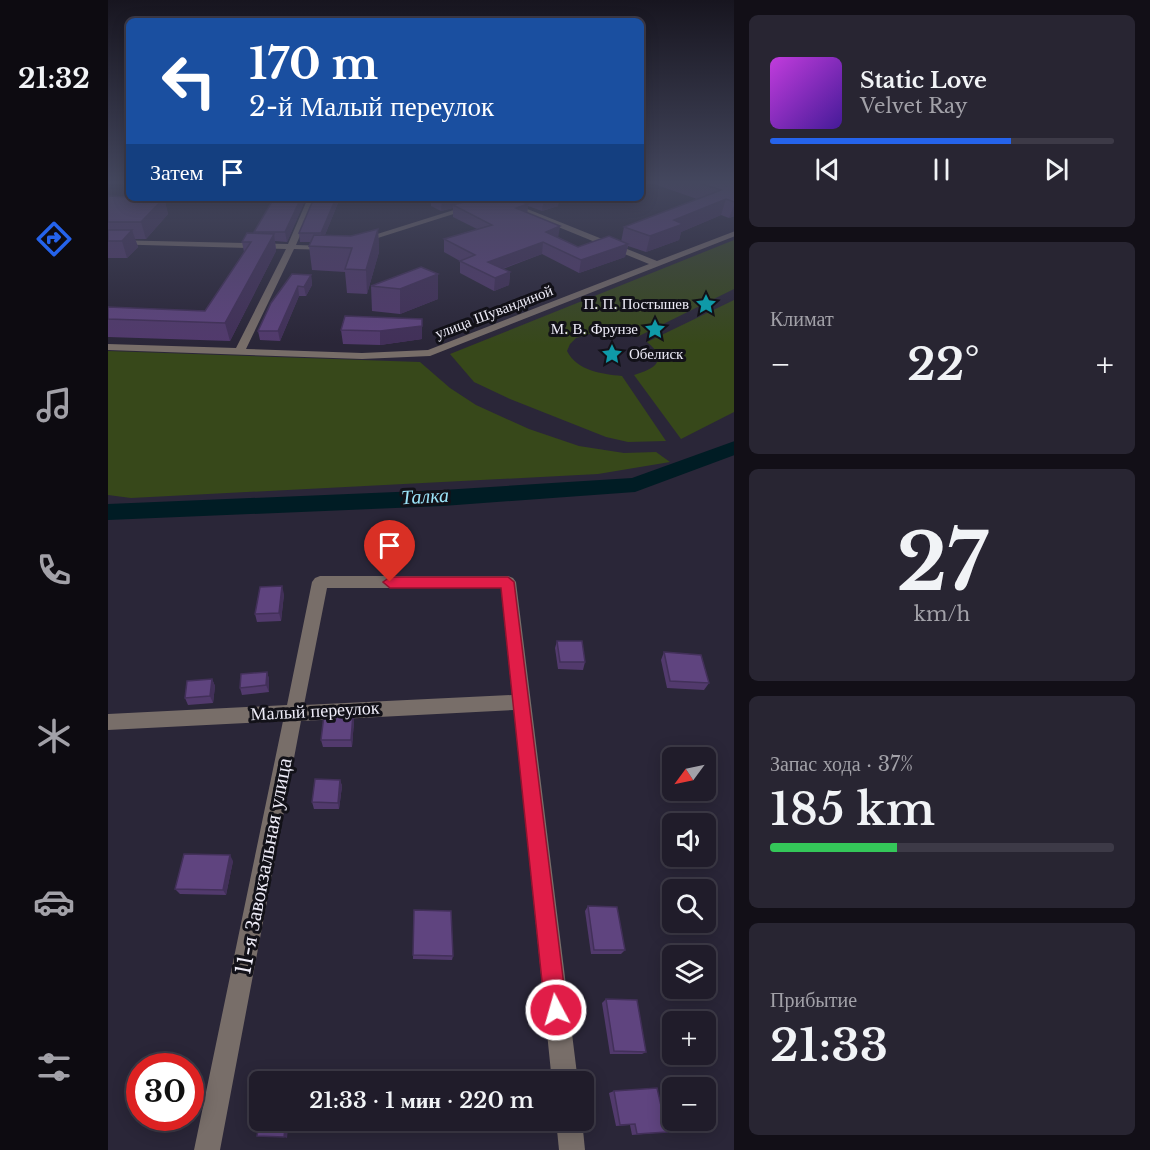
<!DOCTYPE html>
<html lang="ru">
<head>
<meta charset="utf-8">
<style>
  body { margin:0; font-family:"Libre Baskerville",serif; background:#282532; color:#f1f3f6; height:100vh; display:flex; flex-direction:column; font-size:22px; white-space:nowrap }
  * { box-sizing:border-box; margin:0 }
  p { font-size:20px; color:#a2a1a8 }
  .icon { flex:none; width:33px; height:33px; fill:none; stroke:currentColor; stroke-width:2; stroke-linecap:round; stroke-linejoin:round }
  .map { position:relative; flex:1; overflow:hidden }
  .panel { display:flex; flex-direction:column; gap:15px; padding:15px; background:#120f17; width:416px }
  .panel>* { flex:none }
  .guide { position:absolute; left:18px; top:18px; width:518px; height:183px; border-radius:9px; box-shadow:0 3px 15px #0003,0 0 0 2px #3d3a47; background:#1a4fa0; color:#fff; overflow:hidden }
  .needle { width:39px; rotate:237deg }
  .controls { position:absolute; left:554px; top:747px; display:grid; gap:12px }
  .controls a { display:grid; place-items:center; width:54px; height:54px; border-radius:9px; background:#201c2a; box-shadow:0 3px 15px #0003,0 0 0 2px #3d3a47; font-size:30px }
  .speed { position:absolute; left:18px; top:1053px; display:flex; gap:12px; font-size:30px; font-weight:700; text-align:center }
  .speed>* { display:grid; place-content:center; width:78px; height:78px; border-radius:50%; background:#201c2a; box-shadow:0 3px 15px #0003,0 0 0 2px #3d3a47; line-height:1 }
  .speed .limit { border:9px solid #d22; background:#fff; color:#111 }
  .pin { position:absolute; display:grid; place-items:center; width:51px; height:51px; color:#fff; margin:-62px -26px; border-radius:50% 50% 50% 0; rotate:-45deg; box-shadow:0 0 6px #0007 }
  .pin .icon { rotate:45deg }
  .me { position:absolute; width:66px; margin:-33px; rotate:354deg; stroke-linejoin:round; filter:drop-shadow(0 0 4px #0008) }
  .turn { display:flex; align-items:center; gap:21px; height:126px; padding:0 24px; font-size:27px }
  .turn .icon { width:78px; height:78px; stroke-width:2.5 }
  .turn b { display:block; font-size:42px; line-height:51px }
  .then { display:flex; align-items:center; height:57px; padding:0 24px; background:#0003; gap:12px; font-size:22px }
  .big { font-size:45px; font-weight:600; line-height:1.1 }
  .panel .tile { flex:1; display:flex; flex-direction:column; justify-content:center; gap:9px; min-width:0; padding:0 21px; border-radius:9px; background:#282532 }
  .panel .dial { align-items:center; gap:0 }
  .dial b { font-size:78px; line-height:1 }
  .song { display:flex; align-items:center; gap:18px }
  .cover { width:72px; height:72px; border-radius:9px; background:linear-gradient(135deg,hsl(290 70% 55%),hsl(260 70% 35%)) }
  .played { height:6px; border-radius:3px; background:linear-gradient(90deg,#2563eb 70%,#3d3a47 70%) }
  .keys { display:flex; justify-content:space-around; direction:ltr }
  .heat { display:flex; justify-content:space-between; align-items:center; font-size:33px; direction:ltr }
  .charge { height:9px; border-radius:4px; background:linear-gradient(90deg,#34c759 37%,#3d3a47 0) }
  .trip { position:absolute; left:141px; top:1071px; width:345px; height:60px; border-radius:9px; background:#201c2a; box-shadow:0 3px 15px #0003,0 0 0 2px #3d3a47; font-weight:600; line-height:60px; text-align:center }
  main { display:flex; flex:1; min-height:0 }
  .dock { display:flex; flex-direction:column; width:108px; justify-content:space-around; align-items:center; background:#0d0b11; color:#a2a1a8 }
  .dock .icon { width:42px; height:42px }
  .dock .on { color:#2563eb }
  .dock b { font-size:27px; color:#f1f3f6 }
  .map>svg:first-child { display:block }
  .green { fill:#37481a }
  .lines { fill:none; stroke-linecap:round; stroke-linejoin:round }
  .river { fill:#001c24; fill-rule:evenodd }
  .minor { fill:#786e69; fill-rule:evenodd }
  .wall { fill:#523a6d }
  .shaded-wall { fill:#423059 }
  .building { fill:#5f447f; stroke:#423059; stroke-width:1.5 }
  .route { fill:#e11d48; stroke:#92132f; stroke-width:1.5 }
  .labels { text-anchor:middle; stroke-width:6; stroke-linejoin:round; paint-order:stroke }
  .far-poi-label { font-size:15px; fill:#eeecf8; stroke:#121118; text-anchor:end }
  .far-street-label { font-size:15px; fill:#eeecf8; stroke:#121118 }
  .street-label { font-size:18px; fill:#eeecf8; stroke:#121118 }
  .water-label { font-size:20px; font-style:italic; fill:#9be3f8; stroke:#121118 }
  .near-street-label { font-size:21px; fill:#eeecf8; stroke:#121118 }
</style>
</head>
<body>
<main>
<nav class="dock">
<b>21:32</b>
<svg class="icon on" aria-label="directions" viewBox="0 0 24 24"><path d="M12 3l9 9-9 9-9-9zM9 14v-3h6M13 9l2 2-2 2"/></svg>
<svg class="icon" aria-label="music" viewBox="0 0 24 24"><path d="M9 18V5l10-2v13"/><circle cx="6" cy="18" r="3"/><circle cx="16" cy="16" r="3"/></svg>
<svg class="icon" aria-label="phone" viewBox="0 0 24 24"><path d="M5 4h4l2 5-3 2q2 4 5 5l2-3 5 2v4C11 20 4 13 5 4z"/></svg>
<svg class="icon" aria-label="climate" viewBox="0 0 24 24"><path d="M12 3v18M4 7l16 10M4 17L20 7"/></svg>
<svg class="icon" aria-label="car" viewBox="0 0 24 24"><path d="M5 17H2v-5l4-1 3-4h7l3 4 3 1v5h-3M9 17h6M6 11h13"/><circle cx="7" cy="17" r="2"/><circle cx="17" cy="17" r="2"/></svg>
<svg class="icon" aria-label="filters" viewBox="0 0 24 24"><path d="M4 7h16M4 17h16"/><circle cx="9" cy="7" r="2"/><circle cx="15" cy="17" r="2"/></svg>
</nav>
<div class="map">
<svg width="627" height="1150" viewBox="0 0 627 1150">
  <rect width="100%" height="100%" fill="#2a2638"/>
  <!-- green -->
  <g class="green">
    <path d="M626 240V289L529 337 501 331 485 333 468 338 462 344 459 351C469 371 494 374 514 376L558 441 520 442 498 437 402 399 366 382 342 354Z"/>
    <path d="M626 300V412L573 439 526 375C547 369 561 360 539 342Z"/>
    <polygon points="0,351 312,362 342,388 368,405 421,429 471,446 516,453 548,452 562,462 490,474 23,498 0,495"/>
  </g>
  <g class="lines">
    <!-- river -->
    <polygon class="river" points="627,441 627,455 527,492 335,506 0,520 0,504 335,490 524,478"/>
    <!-- minor -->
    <g class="minor">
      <polygon points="200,198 208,198 188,245 222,246 226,248 222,250 186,249 138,349 254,353 320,350 541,264 399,206 402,202 549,261 627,231 627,236 322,356 254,359 0,350 0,344 128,348 178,249 0,244 0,240 180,244"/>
      <polygon points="384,198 396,198 254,243 247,241"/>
      <path d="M212 576H400L405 578 408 582 470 1082H444L406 710 193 721 112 1150H86L175 721 0 730V714L179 705 204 582 207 578ZM219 588H393L404 695 196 705Z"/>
      <polygon points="448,1120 474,1120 477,1150 451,1150"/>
    </g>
  </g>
  <!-- wall -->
  <g class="wall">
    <polygon points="543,183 627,183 627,216 621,218 613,215 573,232 571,240 538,252 520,246 517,257 471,273 434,254 395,269 402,272 401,285 386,291 352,273 352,261 336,252 336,239 369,229 345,217 345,208 333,211 323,206 323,198 451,198 450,206 434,211 420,206 419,213 450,237 470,247 513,242 516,227 589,199"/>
    <polygon points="0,196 56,198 60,214 38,239 27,239 30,247 19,258 0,258"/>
    <polygon points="166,198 198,198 179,242 167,241 168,251 122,341 0,337 0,307 97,311 136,252 134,242 146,234 146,232"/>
    <polygon points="206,198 232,198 217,235 243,236 270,229 271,252 259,294 239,293 237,272 204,270 201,246 203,242 192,242 191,233"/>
    <polygon points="313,267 330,299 292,314 264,311 263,286"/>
    <polygon points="203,275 204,285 198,296 191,296 172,341 152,340 150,331 163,303"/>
    <polygon points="237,316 314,339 272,345 235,344 233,330"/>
    <polygon points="176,594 173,621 149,622 147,614"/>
    <polygon points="449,641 477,662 475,670 450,669 447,648"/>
    <polygon points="556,652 601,683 596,690 559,688 553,660"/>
    <polygon points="159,672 161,679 161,692 134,695 132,688"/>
    <polygon points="104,679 107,686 105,703 80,705 77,698"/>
    <polygon points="245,714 246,721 244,747 215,747 213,740"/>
    <polygon points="232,780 234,786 231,809 206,809 204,802"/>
    <polygon points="125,861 118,895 72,894 67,889"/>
    <polygon points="480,906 517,950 513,954 483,954 477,911"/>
    <polygon points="306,910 345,956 344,960 305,959"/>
    <polygon points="498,999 538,1052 534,1054 502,1054 494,1003"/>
    <polygon points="506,1091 559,1132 524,1135 522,1125 508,1126 501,1093"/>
  </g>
  <!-- shaded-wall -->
  <g class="shaded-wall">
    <polygon points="56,198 60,214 38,239 33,222"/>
    <polygon points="193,198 198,198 179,242 177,232"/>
    <polygon points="228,198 232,198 214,242 213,233"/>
    <polygon points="334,198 376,198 345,205 345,208 333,211"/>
    <polygon points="436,198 451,198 450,206 434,211"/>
    <polygon points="618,199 613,215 573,232 571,240 538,252 542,236 566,220"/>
    <polygon points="627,203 627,216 621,218"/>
    <polygon points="420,204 419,216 408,208"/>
    <polygon points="452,226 450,239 438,232"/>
    <polygon points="270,229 271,252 259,294 258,270"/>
    <polygon points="24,230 30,247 19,258 14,241"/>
    <polygon points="166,234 168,251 122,341 117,323"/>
    <polygon points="435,242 434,254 379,274 380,262"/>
    <polygon points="520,244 517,257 471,273 473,260"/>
    <polygon points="402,272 401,285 386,291 387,278"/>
    <polygon points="330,274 330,299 292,314 292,289"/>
    <polygon points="203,275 204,285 198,296 196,287"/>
    <polygon points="190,286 191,296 172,341 170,331"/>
    <polygon points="314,326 314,339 272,345 272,331"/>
    <polygon points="174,586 176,594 173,621 171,613"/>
    <polygon points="159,672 161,679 161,692 158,685"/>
    <polygon points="104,679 107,686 105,703 102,696"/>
    <polygon points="245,714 246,721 244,747 243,740"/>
    <polygon points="232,780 234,786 231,809 230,803"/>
    <polygon points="122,855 125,861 118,895 115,890"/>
    <polygon points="178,1120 181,1120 179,1138 176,1137"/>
  </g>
  <!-- building -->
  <g class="building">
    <polygon points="591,183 627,183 627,202 618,199 566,220 575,224 542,236 516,227 613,190"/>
    <polygon points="0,196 21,197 21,198 56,198 33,222 0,222"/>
    <polygon points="166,198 193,198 177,232 146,232"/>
    <polygon points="206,198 228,198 213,233 191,233"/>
    <polygon points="369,198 405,198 420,204 408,208 452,226 438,232 470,247 501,236 520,244 473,260 435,242 380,262 402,272 387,278 352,261 367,255 336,239 384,225 345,205"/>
    <polygon points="270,229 258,270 237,269 244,248 201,246 206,235 243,236"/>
    <polygon points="0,230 24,230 14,241 0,241"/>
    <polygon points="139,233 166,234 117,323 0,319 0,307 97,311 143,242 134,242"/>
    <polygon points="313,267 330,274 292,289 263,286"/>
    <polygon points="184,274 203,275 196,287 190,286 170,331 150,331 163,303"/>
    <polygon points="237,316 314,319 314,326 272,331 233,330"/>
    <polygon points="174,586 171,613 147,614 152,587"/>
    <polygon points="449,641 474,641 477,662 452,662"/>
    <polygon points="556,652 593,655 601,683 562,681"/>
    <polygon points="159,672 158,685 132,688 133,674"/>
    <polygon points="104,679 102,696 77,698 79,681"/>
    <polygon points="245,714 243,740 213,740 216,715"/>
    <polygon points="207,779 232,780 230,803 204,802"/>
    <polygon points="76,854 122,855 115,890 67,889"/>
    <polygon points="480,906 509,907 517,950 486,950"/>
    <polygon points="306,910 343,911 345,956 305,955"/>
    <polygon points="498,999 529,1000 538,1052 506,1051"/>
    <polygon points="157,1080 183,1081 157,1082"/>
    <polygon points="549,1088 559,1132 529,1134 527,1124 512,1125 506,1091"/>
    <polygon points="152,1118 152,1120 178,1120 176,1137 149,1136"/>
  </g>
  <!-- sky -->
  <linearGradient id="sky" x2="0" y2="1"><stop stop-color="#17151f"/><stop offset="0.53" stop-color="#44475e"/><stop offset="1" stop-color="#44475e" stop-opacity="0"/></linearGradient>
  <rect width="627" height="344" fill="url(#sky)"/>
  <!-- route -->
  <polygon class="route" points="282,577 400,577 406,582 459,1010 456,1018 448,1021 441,1018 437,1010 393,588 282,588 275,582"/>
  <!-- icons -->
  <defs>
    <symbol id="sight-bare" viewBox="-9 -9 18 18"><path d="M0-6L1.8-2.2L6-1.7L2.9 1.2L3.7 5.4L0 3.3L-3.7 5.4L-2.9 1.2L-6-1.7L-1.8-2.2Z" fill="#0f9aa8" stroke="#121118" stroke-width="2.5" paint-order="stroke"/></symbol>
  </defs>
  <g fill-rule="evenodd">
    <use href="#sight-bare" x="583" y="289" width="30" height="30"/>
    <use href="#sight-bare" x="532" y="314" width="30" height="30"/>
    <use href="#sight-bare" x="489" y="339" width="30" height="30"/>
  </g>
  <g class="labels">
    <!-- far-poi labels -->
    <g class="far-poi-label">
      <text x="581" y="309">П. П. Постышев</text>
      <text x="530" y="334">М. В. Фрунзе</text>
      <text x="521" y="359" text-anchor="start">Обелиск</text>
    </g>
    <!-- far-street labels -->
    <g class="far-street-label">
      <text transform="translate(386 312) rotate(-21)" y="5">улица Шувандиной</text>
    </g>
    <!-- street labels -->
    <g class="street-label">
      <text transform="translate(207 711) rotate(-3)" y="6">Малый переулок</text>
    </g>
    <!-- water labels -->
    <g class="water-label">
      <text transform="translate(317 496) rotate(-3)" y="7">Талка</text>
    </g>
    <!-- near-street labels -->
    <g class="near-street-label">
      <text transform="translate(156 866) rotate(-79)" y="7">11-я Завокзальная улица</text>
    </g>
  </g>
</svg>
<div class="controls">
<a><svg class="needle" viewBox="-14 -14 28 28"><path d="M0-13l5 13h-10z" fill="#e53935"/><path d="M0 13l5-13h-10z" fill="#a2a1a8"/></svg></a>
<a><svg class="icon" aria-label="sound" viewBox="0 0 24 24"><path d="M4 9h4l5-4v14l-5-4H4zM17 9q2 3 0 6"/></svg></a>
<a><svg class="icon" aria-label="search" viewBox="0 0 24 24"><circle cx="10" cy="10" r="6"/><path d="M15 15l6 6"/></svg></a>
<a><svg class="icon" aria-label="layers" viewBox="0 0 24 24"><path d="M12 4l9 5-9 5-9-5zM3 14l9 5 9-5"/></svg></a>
<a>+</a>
<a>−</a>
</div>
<div class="speed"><div class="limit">30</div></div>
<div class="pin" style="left:282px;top:582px;background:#d93025"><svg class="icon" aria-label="arrive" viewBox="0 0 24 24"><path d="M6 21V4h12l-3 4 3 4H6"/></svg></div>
<svg class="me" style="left:448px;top:1010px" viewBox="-20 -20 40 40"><circle r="17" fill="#e11d48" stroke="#fff" stroke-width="3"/><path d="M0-11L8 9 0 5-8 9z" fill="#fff"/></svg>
<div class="trip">21:33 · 1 мин · 220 m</div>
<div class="guide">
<div class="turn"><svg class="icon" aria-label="left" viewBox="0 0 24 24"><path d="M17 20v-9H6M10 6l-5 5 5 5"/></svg><div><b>170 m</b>2-й Малый переулок</div></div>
<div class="then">Затем<svg class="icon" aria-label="arrive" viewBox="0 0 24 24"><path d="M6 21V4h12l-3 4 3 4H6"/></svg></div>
</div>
</div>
<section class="panel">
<div class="tile">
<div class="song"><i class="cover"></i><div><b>Static Love</b><p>Velvet Ray</p></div></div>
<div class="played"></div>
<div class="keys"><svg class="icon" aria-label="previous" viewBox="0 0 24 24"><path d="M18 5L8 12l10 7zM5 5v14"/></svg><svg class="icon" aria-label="pause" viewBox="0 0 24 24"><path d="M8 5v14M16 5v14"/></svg><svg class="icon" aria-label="next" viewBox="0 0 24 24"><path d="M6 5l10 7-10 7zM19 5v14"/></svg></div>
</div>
<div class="tile"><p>Климат</p>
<div class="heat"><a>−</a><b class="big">22°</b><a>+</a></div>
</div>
<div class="tile dial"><b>27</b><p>km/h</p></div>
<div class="tile"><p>Запас хода · 37%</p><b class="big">185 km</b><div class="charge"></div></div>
<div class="tile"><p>Прибытие</p><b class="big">21:33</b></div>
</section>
</main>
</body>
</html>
